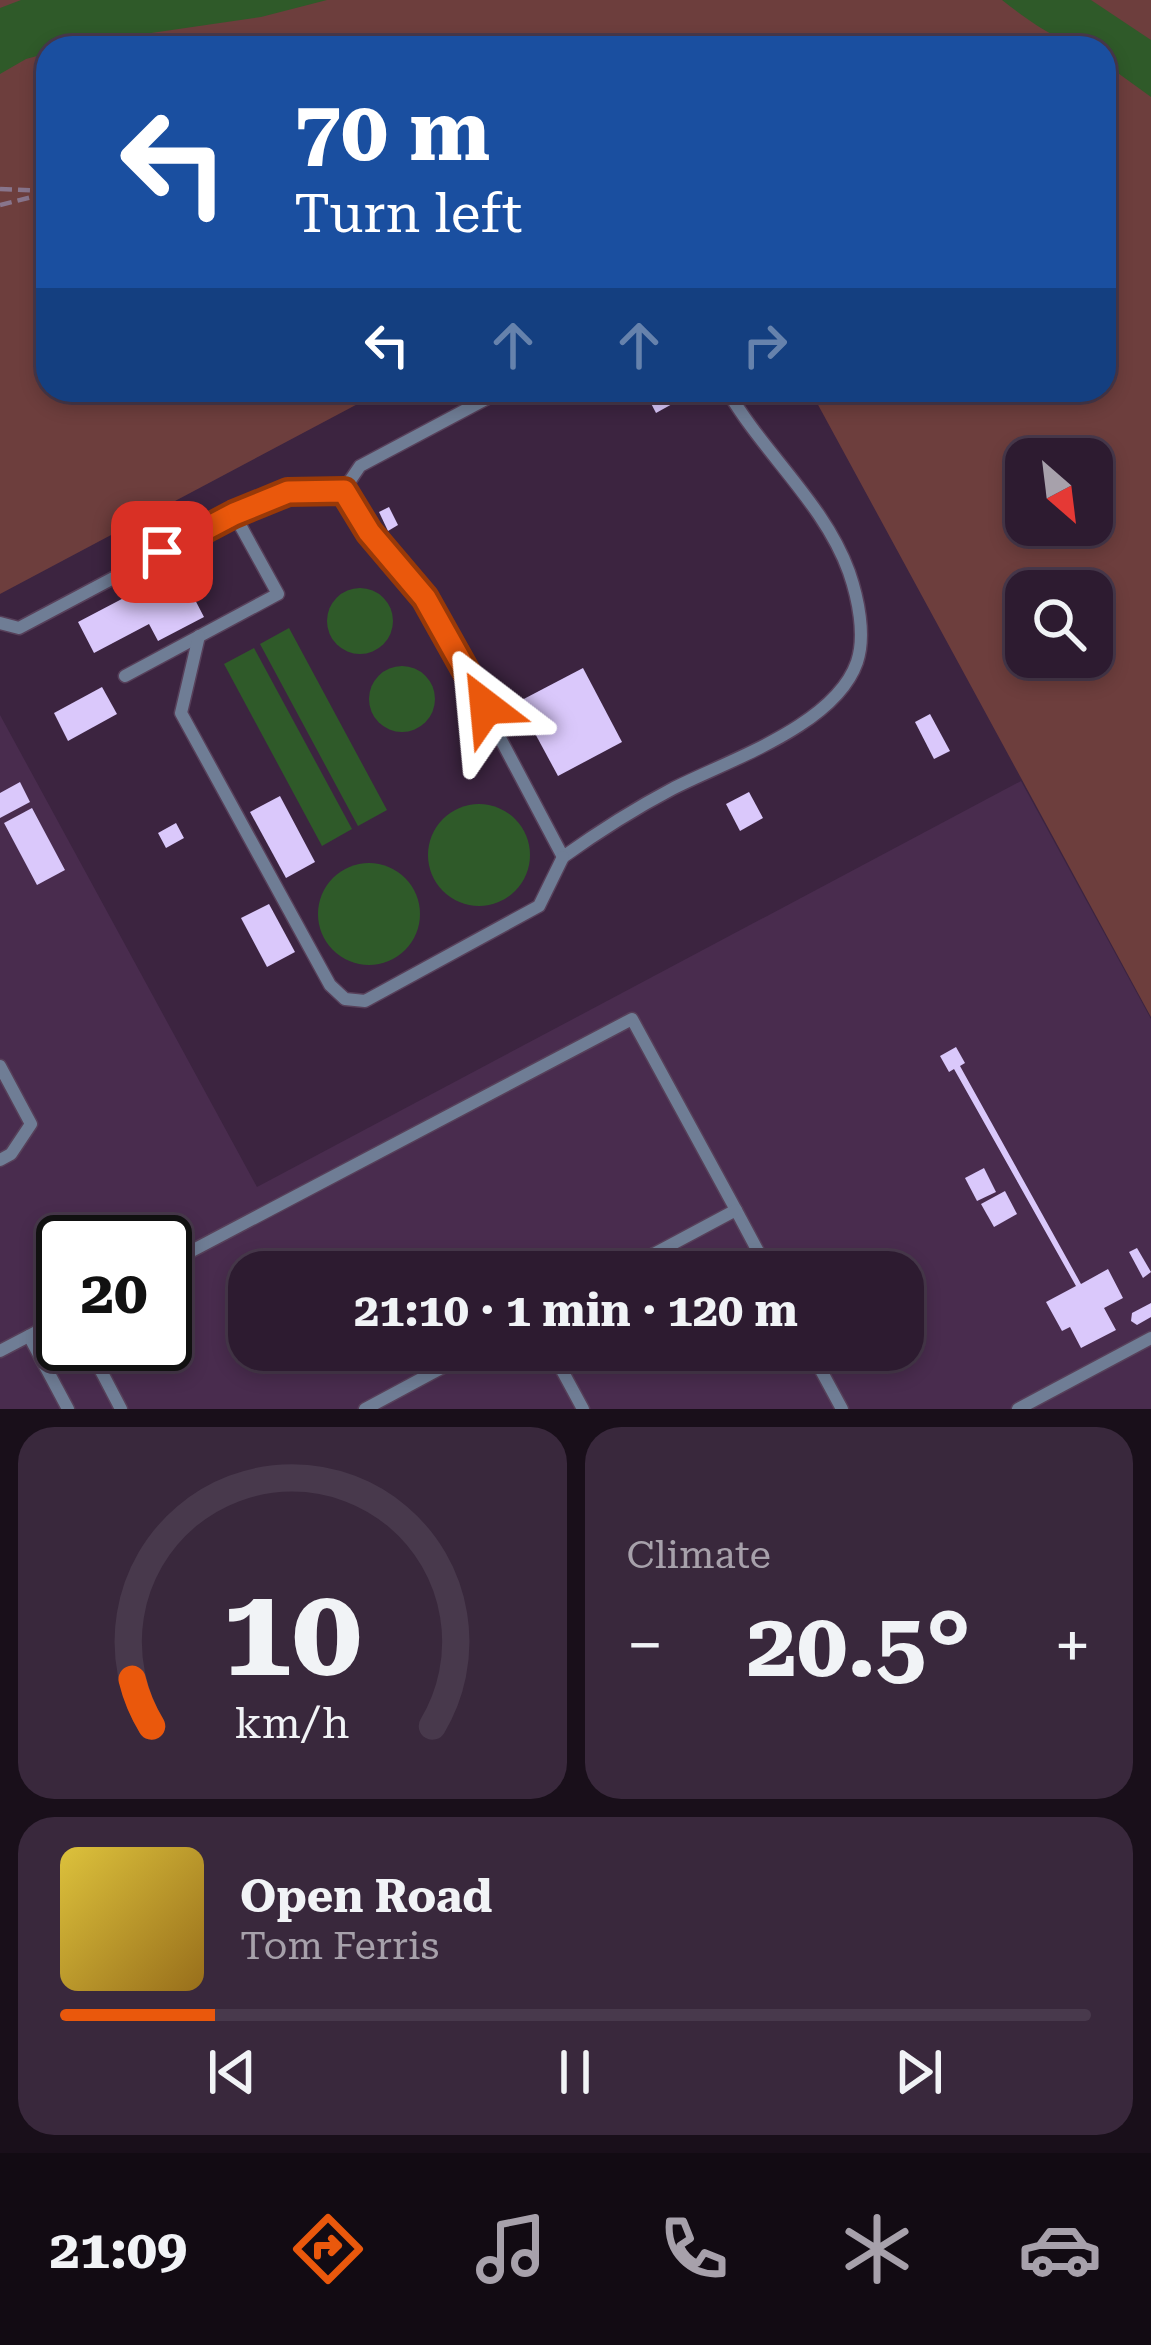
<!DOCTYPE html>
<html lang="en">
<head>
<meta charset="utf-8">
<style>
  body { margin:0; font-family:"Roboto Serif",serif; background:#39283c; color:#f1f3f6; height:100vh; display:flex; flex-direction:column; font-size:45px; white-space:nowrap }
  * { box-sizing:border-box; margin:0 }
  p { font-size:39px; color:#a7a1ab }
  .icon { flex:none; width:66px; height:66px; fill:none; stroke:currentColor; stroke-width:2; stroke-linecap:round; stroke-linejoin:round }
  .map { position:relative; height:1409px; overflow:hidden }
  .drawer { display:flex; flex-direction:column; gap:18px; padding:18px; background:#190f1a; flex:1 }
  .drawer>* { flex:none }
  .banner { position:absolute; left:36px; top:36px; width:1080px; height:366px; border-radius:36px; box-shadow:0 6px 18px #0003,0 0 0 3px #48394c; background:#1a4fa0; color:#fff; overflow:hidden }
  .needle { width:78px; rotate:152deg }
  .fabs { position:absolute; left:1005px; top:438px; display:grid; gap:24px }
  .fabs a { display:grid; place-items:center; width:108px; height:108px; border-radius:24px; background:#2d1b30; box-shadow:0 6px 18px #0003,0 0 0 3px #48394c; font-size:60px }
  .speed { position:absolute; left:36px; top:1215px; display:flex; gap:24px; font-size:60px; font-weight:700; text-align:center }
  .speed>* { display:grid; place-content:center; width:156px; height:156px; border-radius:50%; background:#2d1b30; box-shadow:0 6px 18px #0003,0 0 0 3px #48394c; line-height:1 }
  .speed .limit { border:6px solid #111; border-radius:18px; background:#fff; color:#111 }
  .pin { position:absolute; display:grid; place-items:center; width:102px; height:102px; color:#fff; margin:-51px; border-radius:24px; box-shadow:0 6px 18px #0006 }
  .me { position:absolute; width:132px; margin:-66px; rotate:331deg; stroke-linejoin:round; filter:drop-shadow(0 0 9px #0008) }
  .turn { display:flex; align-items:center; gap:42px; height:252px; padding:0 60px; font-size:54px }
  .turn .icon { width:156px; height:156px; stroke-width:2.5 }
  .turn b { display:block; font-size:84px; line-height:102px }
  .lanes { display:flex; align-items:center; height:114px; padding:0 60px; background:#0003; justify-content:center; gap:60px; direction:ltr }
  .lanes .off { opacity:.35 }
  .big { font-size:90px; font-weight:700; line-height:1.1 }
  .drawer .tile { flex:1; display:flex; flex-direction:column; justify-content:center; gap:18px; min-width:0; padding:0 42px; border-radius:36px; background:#39283c }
  .drawer .dial { align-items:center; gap:0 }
  .dial svg { height:312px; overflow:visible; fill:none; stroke:#48394c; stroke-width:7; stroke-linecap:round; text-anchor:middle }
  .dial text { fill:#f1f3f6; stroke:none }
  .song { display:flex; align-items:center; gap:36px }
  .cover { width:144px; height:144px; border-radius:18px; background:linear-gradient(135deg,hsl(50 70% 55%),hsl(40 70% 35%)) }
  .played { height:12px; border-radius:6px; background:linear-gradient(90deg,#ea580c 15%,#48394c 15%) }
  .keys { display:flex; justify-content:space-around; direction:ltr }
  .heat { display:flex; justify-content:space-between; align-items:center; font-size:66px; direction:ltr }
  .drawer .tiles { flex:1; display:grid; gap:18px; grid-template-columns:1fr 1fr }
  .tile:last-child { grid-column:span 2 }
  .trip { position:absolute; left:228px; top:1251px; width:696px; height:120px; border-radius:36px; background:#2d1b30; box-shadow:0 6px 18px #0003,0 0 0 3px #48394c; font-weight:700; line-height:120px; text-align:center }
  .tabs { display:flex; height:192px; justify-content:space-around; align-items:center; background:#120b13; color:#a7a1ab }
  .tabs .icon { width:84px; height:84px }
  .tabs .on { color:#ea580c }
  .tabs b { font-size:54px; color:#f1f3f6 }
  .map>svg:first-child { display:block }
  .built { fill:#492c4e; fill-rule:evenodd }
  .green { fill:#6d3e3d; fill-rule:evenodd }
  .water { fill:#2f5a29 }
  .building { fill:#dac8fb }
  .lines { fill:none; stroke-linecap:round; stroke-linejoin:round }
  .service-casing { stroke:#57405a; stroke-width:15 }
  .path { stroke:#88758c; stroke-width:4.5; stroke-dasharray:12 6; stroke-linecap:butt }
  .service { stroke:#6f7d95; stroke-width:12 }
  .route-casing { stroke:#983908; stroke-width:30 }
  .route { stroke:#ea580c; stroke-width:21 }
</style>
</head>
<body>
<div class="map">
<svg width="1151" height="1409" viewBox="0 0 1151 1409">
  <rect width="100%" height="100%" fill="#3c2440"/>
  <!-- built -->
  <path class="built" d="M0 715 257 1187 1021 781 1151 1019V1409H0ZM63 1242H165V1344H63ZM249 1272H903V1350H249Z"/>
  <!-- green -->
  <path class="green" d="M0 0H1151V1017L810 390H1104V48H48V390H384L0 594ZM1026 459H1092V525H1026ZM1026 591H1092V657H1026Z"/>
  <!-- water -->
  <g class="water">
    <polygon points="21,0 327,0 261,17 48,48 48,53 26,59 0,74 0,8"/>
    <path d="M1002 0H1091L1151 40V97L1104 63V48C1064 48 1033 24 1002 0Z"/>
    <circle cx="360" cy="621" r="33"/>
    <polygon points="289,628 387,810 358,826 260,644"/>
    <polygon points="254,648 352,829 322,846 224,664"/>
    <circle cx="402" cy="699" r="33"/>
    <circle cx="479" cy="855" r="51"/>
    <circle cx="369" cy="914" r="51"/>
  </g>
  <!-- building -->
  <g class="building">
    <polygon points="644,390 690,390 692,393 656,413"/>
    <polygon points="389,507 398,525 388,531 379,512"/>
    <polygon points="179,569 204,617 158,641 149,624 94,653 78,622"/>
    <polygon points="583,668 622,742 558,776 518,702"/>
    <polygon points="102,687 117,714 68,741 54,713"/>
    <polygon points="930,714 950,751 934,759 915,722"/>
    <polygon points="20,782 30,802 0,818 0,793"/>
    <polygon points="749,792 763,818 740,831 726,804"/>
    <polygon points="280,796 315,862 286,878 250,812"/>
    <polygon points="32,808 65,870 37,885 4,823"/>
    <polygon points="176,823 184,838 166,848 158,833"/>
    <polygon points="269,904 295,952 267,967 241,918"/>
    <polygon points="956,1047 965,1063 960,1066 1081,1284 1108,1269 1123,1298 1104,1308 1116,1330 1081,1348 1070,1327 1062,1331 1046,1302 1076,1286 954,1069 949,1072 940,1056"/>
    <polygon points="984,1168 996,1192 977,1201 965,1178"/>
    <polygon points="1005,1191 1017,1214 994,1227 981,1204"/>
    <polygon points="1137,1248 1151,1272 1143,1278 1129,1252"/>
    <polygon points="1151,1303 1151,1317 1137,1325 1131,1321 1132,1313"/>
  </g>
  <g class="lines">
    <defs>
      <g id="service">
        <polyline points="343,491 360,466 503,390"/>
        <path d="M234 514 288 492 343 491 369 532 426 598 563 857C598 832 634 809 672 789 726 761 835 726 857 662 866 635 858 598 849 572 824 503 763 453 727 390"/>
        <polyline points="0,623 19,628 234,514 278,594 125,676"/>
        <polyline points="199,636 181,713 330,985 345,999 365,1001 539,906 563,857"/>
        <polyline points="0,1066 31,1124 11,1154 0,1160"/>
        <polyline points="165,1265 632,1019 736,1210"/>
        <polyline points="620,1272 736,1210 769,1272"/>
        <polyline points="29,1336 68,1409"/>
        <polyline points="87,1344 121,1409"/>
        <polyline points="551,1350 583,1409"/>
        <polyline points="810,1350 842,1409"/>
        <polyline points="0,1351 63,1318"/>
        <polyline points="365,1409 475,1350"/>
        <polyline points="1018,1409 1151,1338"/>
      </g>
    </defs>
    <!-- service casing -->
    <use href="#service" class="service-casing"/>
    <!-- path -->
    <g class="path">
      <polyline points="0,189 48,191"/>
      <polyline points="0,205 48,193"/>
    </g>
    <!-- service -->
    <use href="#service" class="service"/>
  </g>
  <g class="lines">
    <defs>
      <polyline id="route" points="162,552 234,514 288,492 344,491 369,532 425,598 486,707"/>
    </defs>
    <!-- route casing -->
    <use href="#route" class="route-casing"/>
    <!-- route -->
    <use href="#route" class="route"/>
  </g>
</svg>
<div class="fabs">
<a><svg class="needle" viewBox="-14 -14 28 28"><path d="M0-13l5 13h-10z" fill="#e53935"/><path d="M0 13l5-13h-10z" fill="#a7a1ab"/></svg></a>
<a><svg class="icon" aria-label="search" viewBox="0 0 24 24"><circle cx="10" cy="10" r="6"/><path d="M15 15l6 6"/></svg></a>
</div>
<div class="speed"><div class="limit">20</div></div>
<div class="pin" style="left:162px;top:552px;background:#d93025"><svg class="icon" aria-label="arrive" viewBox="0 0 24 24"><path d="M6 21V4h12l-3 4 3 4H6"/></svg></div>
<svg class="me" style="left:486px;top:707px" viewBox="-20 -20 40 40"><path d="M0-17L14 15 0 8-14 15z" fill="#ea580c" stroke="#fff" stroke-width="4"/></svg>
<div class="trip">21:10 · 1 min · 120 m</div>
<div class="banner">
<div class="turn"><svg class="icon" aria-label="left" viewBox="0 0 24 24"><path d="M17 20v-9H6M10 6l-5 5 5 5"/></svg><div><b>70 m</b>Turn left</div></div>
<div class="lanes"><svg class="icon" aria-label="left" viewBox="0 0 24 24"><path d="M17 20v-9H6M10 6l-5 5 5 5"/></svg><svg class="icon off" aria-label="ahead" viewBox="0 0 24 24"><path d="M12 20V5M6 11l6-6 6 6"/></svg><svg class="icon off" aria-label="ahead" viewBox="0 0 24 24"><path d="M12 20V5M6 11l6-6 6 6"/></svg><svg class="icon off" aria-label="right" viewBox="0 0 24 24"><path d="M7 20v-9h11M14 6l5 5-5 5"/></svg></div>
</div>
</div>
<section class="drawer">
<div class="tiles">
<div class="tile dial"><svg viewBox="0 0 100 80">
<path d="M14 69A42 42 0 1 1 86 69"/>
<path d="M14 69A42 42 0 0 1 9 57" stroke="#ea580c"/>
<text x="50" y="56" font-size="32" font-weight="700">10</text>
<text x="50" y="72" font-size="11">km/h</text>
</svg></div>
<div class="tile"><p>Climate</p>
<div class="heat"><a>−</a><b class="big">20.5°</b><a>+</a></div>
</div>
<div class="tile">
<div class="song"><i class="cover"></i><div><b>Open Road</b><p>Tom Ferris</p></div></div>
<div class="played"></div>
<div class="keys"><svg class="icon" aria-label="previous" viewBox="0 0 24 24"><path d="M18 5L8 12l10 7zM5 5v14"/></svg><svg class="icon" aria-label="pause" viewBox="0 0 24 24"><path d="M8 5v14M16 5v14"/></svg><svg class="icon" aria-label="next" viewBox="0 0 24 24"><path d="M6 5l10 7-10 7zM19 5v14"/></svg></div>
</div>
</div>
</section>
<nav class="tabs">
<b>21:09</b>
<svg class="icon on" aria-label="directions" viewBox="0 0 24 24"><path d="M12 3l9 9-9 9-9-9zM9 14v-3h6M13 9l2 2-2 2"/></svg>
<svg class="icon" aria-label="music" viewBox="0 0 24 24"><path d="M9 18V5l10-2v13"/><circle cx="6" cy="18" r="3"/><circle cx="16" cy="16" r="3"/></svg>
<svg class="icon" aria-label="phone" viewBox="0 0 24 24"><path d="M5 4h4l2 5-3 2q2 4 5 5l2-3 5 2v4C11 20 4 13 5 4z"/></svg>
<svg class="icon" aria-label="climate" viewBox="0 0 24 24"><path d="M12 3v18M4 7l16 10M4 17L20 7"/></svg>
<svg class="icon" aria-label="car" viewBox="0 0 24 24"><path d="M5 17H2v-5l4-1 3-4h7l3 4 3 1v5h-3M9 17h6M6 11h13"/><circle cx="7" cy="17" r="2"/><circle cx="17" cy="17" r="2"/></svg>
</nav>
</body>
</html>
